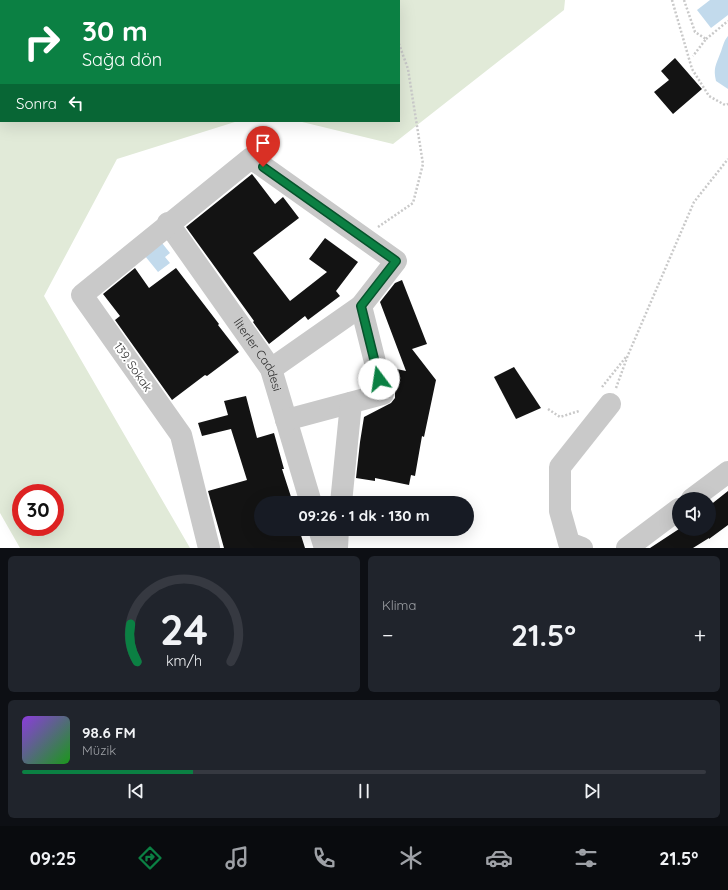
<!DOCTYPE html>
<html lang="tr">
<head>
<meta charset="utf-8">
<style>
  body { margin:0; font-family:Quicksand,sans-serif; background:#20242c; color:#f1f3f6; height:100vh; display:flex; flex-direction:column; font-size:15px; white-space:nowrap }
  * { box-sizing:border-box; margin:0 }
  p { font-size:13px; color:#9ea1a6 }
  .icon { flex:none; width:22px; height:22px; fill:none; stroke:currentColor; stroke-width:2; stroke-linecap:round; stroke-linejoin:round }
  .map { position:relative; height:548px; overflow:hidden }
  .sheet { display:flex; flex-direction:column; gap:8px; padding:8px; background:#0d0f14; flex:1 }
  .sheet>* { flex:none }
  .banner { position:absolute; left:0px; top:0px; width:400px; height:122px; box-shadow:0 4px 16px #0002; background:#0b8043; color:#fff; overflow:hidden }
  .buttons { position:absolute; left:672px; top:492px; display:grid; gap:8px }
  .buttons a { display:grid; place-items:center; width:44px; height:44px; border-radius:50%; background:#171b24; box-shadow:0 4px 16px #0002; font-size:20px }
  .speed { position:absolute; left:12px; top:484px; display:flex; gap:8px; font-size:20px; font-weight:700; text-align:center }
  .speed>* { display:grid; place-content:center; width:52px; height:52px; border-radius:50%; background:#171b24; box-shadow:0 4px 16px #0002; line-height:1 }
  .speed .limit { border:6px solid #d22; background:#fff; color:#111 }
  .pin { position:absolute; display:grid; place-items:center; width:34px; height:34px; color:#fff; margin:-41px -17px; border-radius:50% 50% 50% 0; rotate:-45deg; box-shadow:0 0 4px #0007 }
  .pin .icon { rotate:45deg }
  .me { position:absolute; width:44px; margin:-22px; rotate:346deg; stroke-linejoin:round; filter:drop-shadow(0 0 3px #0008) }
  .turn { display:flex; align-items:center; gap:14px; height:84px; padding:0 16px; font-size:18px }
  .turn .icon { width:52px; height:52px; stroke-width:2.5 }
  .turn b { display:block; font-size:28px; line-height:34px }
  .then { display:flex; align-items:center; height:38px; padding:0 16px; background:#0003; gap:8px; font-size:15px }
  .big { font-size:30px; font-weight:700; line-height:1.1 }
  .sheet .tile { flex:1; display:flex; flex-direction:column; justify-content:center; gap:6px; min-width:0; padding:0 14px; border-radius:6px; background:#20242c }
  .sheet .dial { align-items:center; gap:0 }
  .dial svg { height:104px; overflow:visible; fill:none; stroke:#363941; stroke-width:7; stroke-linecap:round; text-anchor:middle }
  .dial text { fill:#f1f3f6; stroke:none }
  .song { display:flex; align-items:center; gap:12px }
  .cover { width:48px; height:48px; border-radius:6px; background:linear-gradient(135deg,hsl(270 70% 55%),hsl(120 70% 35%)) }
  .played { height:4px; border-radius:2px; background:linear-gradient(90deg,#0b8043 25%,#363941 25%) }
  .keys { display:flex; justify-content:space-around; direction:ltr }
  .heat { display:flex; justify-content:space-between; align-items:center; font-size:22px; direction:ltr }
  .sheet .tiles { flex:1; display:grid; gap:8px; grid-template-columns:1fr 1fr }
  .tile:last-child { grid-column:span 2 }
  .trip { position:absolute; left:254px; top:496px; width:220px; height:40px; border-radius:20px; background:#171b24; box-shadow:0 4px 16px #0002; font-weight:700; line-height:40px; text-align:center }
  .tabs { display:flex; height:64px; justify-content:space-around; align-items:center; background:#090b0e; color:#9ea1a6 }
  .tabs .icon { width:28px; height:28px }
  .tabs .selected { color:#0b8043 }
  .tabs b { font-size:18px; color:#f1f3f6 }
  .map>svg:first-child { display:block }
  .green { fill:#e1ead8; fill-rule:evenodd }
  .water { fill:#c2daec }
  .building { fill:#131313 }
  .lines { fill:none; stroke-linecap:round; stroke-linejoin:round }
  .path { stroke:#c9c9c9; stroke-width:2.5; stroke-dasharray:2 2; stroke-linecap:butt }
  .minor { stroke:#c9c9c9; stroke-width:22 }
  .route-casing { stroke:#07532c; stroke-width:10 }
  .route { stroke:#0b8043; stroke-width:7 }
  .labels { text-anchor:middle; stroke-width:4; stroke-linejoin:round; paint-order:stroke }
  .street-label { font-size:12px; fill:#2c2c2c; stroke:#fff }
</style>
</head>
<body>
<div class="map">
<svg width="728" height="548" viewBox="0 0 728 548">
  <rect width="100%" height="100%" fill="#fff"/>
  <!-- green -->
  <path class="green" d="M0 0H565L564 10 393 144 298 121H399V1H1V121H238L117 159 44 296 190 548H20L0 513ZM21 493H55V527H21Z"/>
  <!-- water -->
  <g class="water">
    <polygon points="710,0 728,0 728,15 711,28 697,10"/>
    <path d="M728 36V89L716 81C713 68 716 65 720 54 723 47 723 42 728 36Z"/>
    <polygon points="162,243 170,253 165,257 170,263 158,272 145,256"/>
  </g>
  <!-- building -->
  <g class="building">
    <polygon points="675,58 702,89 673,114 654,92 669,80 661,71"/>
    <polygon points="252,174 275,204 283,197 299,218 253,253 290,301 327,272 309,259 325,238 358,262 336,291 340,296 308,320 305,316 269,344 253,322 254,321 186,227"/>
    <polygon points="135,268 149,288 176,268 219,324 218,325 239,352 207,376 205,375 172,400 115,320 120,316 103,294"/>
    <polygon points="402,280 427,344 412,349 436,380 424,437 422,436 415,476 411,475 409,485 375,478 375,481 356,478 360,442 364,417 391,403 395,398 395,391 391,375 392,368 406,371 380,302 395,283"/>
    <polygon points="514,367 541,408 516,419 494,377"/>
    <polygon points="246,396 257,438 274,433 284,469 282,469 293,503 261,503 261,529 299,529 305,548 224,548 208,491 247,480 231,429 202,436 198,423 228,415 224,401"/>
    <polygon points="728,491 728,525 709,539 709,538 693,548 650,548 679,529 709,529 709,506"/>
  </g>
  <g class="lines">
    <!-- path -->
    <g class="path">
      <polyline points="382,0 382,1"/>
      <polyline points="672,0 692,69 709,96 725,105 728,104"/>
      <polyline points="684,0 695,32 706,39 693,56"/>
      <polyline points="706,39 728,21"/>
      <polyline points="378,227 413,203 423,164 408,69 399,44"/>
      <polyline points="602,387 626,357"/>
      <polyline points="616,388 628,355 694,202 728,159"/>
      <polyline points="548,409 560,417 579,411"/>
    </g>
    <!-- minor -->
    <g class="minor">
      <path id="s1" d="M168 223 271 369 311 503"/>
      <polyline points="286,420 383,394 361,306"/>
      <polyline points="692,499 728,472"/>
      <polyline points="341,503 351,403"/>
      <polyline points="319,529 325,548"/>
      <polyline points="209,548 181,435 82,295 251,158 396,261 361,306 271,369"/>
      <polyline points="337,548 338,529"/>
      <polyline points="582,548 569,543 560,511 560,467 610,404"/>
      <polyline points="627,548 679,509"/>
    </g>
  </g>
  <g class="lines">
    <defs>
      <polyline id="route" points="263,167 396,261 361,306 379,379"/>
    </defs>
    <!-- route casing -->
    <use href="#route" class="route-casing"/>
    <!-- route -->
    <use href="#route" class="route"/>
  </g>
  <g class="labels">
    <!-- street labels -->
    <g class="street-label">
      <text dy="4" stroke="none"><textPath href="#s1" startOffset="160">İlterler Caddesi</textPath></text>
      <text transform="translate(133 367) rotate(55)" y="4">139. Sokak</text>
    </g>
  </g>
</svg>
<div class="buttons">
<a><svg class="icon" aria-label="sound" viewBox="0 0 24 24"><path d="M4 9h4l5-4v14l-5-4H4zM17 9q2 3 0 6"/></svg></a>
</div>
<div class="speed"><div class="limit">30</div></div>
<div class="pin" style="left:263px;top:167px;background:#d93025"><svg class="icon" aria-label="arrive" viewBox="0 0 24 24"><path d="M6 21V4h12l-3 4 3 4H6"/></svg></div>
<svg class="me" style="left:379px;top:379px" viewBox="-20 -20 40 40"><circle r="19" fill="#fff"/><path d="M0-13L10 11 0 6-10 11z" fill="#0b8043"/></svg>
<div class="trip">09:26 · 1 dk · 130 m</div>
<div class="banner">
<div class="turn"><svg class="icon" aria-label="right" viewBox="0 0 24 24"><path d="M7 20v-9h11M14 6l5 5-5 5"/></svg><div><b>30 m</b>Sağa dön</div></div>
<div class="then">Sonra<svg class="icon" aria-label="left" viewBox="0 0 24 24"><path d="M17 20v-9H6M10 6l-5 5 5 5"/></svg></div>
</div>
</div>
<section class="sheet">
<div class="tiles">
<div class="tile dial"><svg viewBox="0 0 100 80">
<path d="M14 69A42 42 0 1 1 86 69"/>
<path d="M14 69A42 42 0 0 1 9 40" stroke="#0b8043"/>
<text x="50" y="56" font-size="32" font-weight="700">24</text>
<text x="50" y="72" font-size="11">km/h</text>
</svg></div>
<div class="tile"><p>Klima</p>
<div class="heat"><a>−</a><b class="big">21.5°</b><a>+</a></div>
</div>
<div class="tile">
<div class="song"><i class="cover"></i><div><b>98.6 FM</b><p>Müzik</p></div></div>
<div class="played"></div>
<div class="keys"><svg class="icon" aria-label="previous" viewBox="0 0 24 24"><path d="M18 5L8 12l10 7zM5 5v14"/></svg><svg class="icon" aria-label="pause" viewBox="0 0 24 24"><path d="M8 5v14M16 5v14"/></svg><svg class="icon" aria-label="next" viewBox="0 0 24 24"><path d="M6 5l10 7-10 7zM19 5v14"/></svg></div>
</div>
</div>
</section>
<nav class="tabs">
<b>09:25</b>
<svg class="icon selected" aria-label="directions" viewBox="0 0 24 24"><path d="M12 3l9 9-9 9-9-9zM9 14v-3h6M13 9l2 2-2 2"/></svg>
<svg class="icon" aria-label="music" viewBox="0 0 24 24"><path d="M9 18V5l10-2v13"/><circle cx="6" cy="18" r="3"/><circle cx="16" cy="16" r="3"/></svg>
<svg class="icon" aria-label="phone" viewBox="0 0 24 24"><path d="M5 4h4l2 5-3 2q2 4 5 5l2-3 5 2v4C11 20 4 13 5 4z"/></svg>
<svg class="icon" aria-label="climate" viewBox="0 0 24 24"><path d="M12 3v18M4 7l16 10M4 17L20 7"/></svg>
<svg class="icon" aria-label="car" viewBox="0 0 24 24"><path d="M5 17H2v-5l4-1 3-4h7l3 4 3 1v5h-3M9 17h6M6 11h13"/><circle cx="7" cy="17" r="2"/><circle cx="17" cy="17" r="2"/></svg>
<svg class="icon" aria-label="filters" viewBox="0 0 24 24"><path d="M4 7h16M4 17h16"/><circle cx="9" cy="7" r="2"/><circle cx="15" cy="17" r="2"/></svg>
<b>21.5°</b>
</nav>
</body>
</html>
